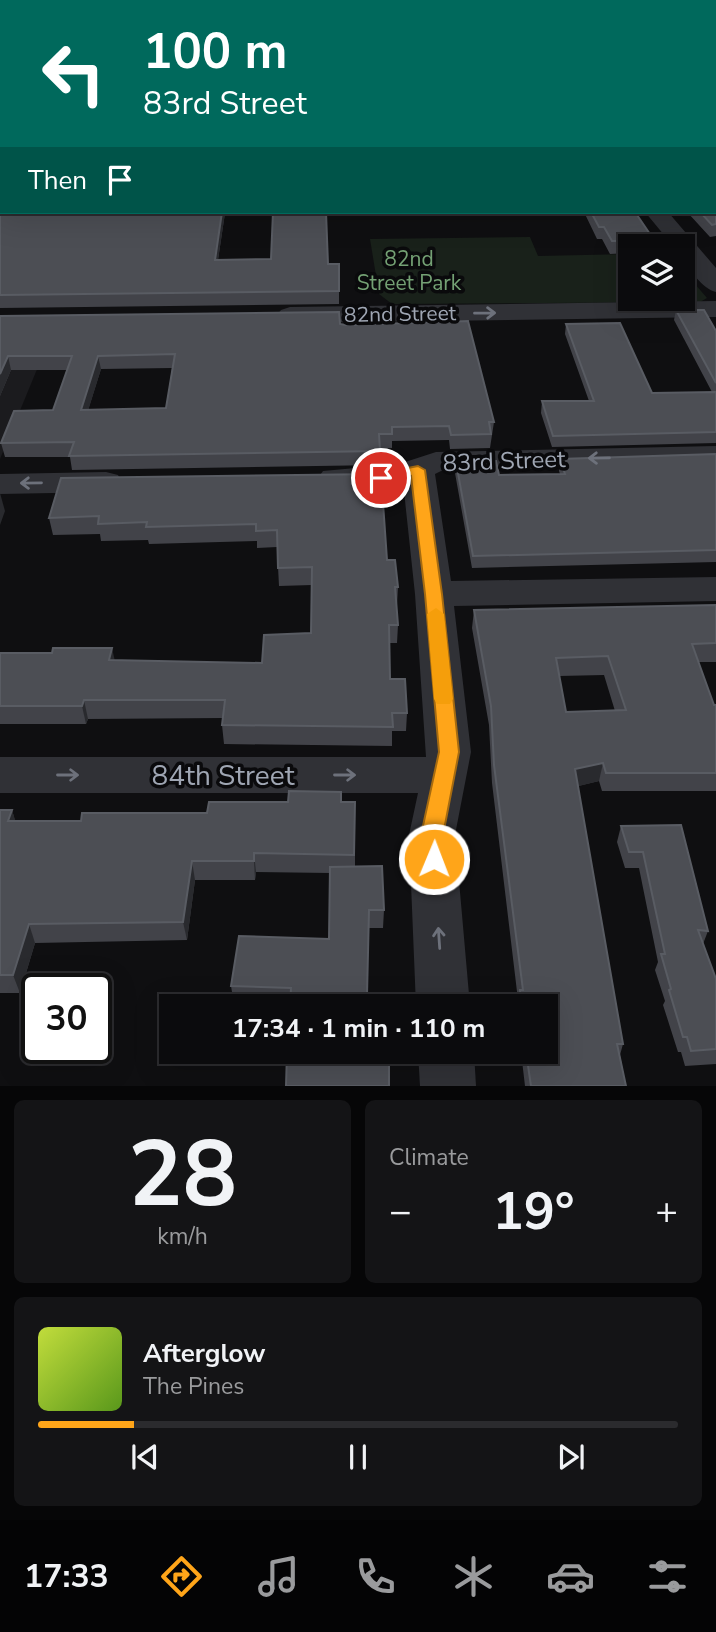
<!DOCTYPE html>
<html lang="en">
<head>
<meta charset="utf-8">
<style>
  body { margin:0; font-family:"Nunito Sans",sans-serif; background:#141416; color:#f1f3f6; height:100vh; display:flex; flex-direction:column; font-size:26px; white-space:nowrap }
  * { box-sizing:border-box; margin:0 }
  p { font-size:23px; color:#9a9b9d }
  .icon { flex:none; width:38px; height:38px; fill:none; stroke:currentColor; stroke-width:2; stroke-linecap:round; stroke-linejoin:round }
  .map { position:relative; height:1086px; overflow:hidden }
  .sheet { display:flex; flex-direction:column; gap:14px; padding:14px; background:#060607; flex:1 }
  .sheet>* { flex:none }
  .top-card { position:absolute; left:0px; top:0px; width:718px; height:214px; box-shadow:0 7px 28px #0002,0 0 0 2px #2b2b2e; background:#00695c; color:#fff; overflow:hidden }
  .tools { position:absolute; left:618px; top:234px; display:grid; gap:14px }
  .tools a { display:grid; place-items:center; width:77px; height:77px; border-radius:0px; background:#0b0b0d; box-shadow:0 7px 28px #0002,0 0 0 2px #2b2b2e; font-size:35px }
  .speed { position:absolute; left:21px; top:973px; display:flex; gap:14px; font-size:35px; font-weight:700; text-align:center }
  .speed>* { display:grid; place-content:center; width:91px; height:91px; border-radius:50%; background:#0b0b0d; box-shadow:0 7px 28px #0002,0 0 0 2px #2b2b2e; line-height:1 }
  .speed .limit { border:4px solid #111; border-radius:10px; background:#fff; color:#111 }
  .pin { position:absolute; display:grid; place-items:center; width:60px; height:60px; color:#fff; margin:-30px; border:4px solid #fff; border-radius:50%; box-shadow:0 2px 7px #0007 }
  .me { position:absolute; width:77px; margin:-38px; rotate:1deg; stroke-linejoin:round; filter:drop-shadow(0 0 5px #0008) }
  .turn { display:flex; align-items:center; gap:24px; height:147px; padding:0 28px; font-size:32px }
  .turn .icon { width:91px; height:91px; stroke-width:2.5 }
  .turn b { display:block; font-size:49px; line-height:60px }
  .then { display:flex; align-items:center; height:66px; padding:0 28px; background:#0003; gap:14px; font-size:26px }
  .big { font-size:52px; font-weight:700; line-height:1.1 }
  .sheet .tile { flex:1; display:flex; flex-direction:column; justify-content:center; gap:10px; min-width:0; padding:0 24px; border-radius:10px; background:#141416 }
  .sheet .dial { align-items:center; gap:0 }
  .dial b { font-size:91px; line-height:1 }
  .song { display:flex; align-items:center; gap:21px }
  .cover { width:84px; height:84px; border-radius:10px; background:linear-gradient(135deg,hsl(70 70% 55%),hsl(90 70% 35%)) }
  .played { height:7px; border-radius:4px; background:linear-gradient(90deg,#ffa519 15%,#2b2b2e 15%) }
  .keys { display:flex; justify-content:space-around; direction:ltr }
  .heat { display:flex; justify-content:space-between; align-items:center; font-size:38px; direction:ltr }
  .sheet .tiles { flex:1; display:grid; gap:14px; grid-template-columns:1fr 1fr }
  .tile:last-child { grid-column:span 2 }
  .trip { position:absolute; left:159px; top:994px; width:399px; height:70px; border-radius:0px; background:#0b0b0d; box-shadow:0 7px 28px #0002,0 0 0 2px #2b2b2e; font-weight:700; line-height:70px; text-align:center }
  .tabs { display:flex; height:112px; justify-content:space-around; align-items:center; background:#040405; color:#9a9b9d }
  .tabs .icon { width:49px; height:49px }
  .tabs .active { color:#ffa519 }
  .tabs b { font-size:32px; color:#f1f3f6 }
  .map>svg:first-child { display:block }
  .built { fill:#1b1b1e }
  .green { fill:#19211a }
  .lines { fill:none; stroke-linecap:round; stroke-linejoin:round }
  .street { fill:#303136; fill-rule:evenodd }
  .wall { fill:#424349; fill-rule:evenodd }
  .shaded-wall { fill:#292a2e }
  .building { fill:#4c4e54; stroke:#595c63; stroke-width:2; fill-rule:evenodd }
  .oneway { stroke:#6d717b }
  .route { fill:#ffa519; stroke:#a66b10; stroke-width:2 }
  .slow { fill:#f59e0b }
  .labels { text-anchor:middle; stroke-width:7; stroke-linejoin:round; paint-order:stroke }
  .far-park-label { font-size:21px; fill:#74a174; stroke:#0a0a0c }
  .far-street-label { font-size:21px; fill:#9fa6b3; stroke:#0a0a0c }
  .street-label { font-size:24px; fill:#9fa6b3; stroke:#0a0a0c }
  .near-street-label { font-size:28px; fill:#9fa6b3; stroke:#0a0a0c }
</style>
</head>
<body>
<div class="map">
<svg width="716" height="1086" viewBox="0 0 716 1086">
  <rect width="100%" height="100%" fill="#0f0f11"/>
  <!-- built -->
  <polygon class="built" points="52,333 0,459 0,334"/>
  <!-- green -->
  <polygon class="green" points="530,237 538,256 630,254 630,299 682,299 683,270 707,298 700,302 392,304 379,294 370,239"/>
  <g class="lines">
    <!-- street -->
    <g class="street">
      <path d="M645 212H668L716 268V292C701 289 682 262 682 247H674Z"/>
      <polygon points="716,301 716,317 290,323 281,320 277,315 281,310 290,307"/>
      <polygon points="716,446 716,464 441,471 435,474 451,581 716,577 716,601 454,606 471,752 455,835 470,1006 416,1006 409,835 418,793 0,793 0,757 426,757 415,594 403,482 360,487 334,488 323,485 318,478 323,471 399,464 436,452"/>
      <polygon points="106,472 118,475 122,482 118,489 106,492 0,494 0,474"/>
      <polygon points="418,1052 474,1052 476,1086 420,1086"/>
    </g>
  </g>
  <!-- wall -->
  <g class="wall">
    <polygon points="716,0 716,236 710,237 688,213 673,214 671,212 716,212"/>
    <path d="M0 181 2 212H329H326L328 264H339V304L0 308ZM225 213H273L271 259 218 260Z"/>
    <polygon points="408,212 511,212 489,214 408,215"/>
    <polygon points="584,212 646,212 645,216 638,216 654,240 653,247 630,247 630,253 610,254 602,239 597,239"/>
    <polygon points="676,310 716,331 716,443 552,447 541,413 542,401 589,401 565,334 566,324 652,393 712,392 674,320"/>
    <path d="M0 316 340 324 494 422 490 448 450 449 449 440 392 441V448L380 449V465L72 470 70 457H5L1 443 53 410 67 370H11L0 396ZM172 368 166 408 88 410 101 369Z"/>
    <polygon points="716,454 716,562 472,568 455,473 456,462 499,475 560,474 559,471 560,459"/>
    <polygon points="381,474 387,560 398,587 397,605 396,605 398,625 397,643 389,643 390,679 407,713 406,731 392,731 392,746 224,744 222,725 223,718 88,719 86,724 0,724 0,653 114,660 262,663 311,633 312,585 279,586 277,547 257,548 257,541 149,544 148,540 101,541 100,534 53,535 49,518"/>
    <path d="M716 605V662H698L714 705H716V791H602L599 781 578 786 623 1044 620 1055 626 1086H525L521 1052H546V1006H517L518 1000 492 783 489 725 472 628 474 610ZM604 675 615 711 566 712 559 676Z"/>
    <polygon points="342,802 355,802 355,867 384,910 383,928 369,928 290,1005 234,1004 231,986 329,939 330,873 256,872 255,880 195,880 187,940 35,943 20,993 0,993 0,810 12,810 15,821 81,821"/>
    <polygon points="621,826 708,931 703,944 716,979 716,1064 685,1066 681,1052 678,1052 663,1005 665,1001 655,970 658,962 639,868 625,868 617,842"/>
  </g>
  <!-- shaded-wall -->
  <g class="shaded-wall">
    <polygon points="2,45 2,55 0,55 0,46"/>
    <polygon points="2,99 2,110 0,110 0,100"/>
    <polygon points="222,212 225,212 225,213 216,273 215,260"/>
    <polygon points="8,356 11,370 0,396 0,374"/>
    <polygon points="98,356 101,369 84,424 81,410"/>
    <polygon points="0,493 5,511 0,525"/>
    <polygon points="112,648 116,666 109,660"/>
    <polygon points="84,700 88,719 86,724 82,706"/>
    <polygon points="603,763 599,781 571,788 575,769"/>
    <polygon points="12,810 18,829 8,821"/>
    <polygon points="254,853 256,872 255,880 254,861"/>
    <polygon points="192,861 195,880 187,940 183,922"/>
    <polygon points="29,924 35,943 20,993 13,975"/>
  </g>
  <!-- building -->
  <g class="building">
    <polygon points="2,0 165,0 164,2 2,2"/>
    <polygon points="250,0 716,0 716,224 712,225 700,212 716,212 716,2 209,2 250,1"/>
    <polygon points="2,3 2,45 0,46 0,10"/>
    <polygon points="2,57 2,99 0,100 0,58"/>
    <polygon points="2,111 2,168 0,167 0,112"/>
    <polygon points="0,181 2,181 2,212 222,212 215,260 271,259 273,212 326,212 328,264 339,264 339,291 0,295"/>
    <polygon points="591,212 635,212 654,240 612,241 604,227 599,227"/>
    <polygon points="676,310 704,310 716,331 716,383"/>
    <path d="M339 312 340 324 346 325 468 321 494 422H489L491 434 451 435 449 426 392 427V434H379L380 451 69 456 74 442 1 443 14 411 53 410 72 356H8L0 374V316ZM175 354 166 408 81 410 98 356Z"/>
    <polygon points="620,323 652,393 716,392 716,432 553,436 542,401 594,401 566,324"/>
    <polygon points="716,454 716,550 473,556 456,462 496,461 499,475 565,474 560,459"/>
    <polygon points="381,474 387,560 395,560 398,587 395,587 398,625 389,625 390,679 405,679 407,713 392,713 393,727 222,725 225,700 84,700 82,706 0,706 0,653 52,653 53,648 112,648 109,660 262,663 264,635 311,633 312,567 278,568 277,530 256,531 256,524 146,527 147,522 98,524 99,516 49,518 61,478"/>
    <path d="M716 605V643L692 644 714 705H716V773H606L603 763 575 769 623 1044H617L626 1086H531L526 1052H546V1006H521L520 990H523L494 765 491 706 474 610ZM608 656 626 710 566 712 556 658Z"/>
    <polygon points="289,791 341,792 341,802 355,802 354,855 254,853 254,861 192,861 183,922 29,924 13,975 0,975 0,810 12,810 8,821 81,821 82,813 207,813 209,802 288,802"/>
    <polygon points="681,825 708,931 698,930 716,979 716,1049 691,1051 687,1037 683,1037 669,990 671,989 661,954 665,954 643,852 629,852 621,826"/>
    <polygon points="382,866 384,910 369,910 367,995 371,995 370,1006 290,1006 291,988 231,986 239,936 329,939 330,867"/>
    <polygon points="287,1052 389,1052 389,1086 286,1086"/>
  </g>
  <!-- one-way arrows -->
  <defs><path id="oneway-shaft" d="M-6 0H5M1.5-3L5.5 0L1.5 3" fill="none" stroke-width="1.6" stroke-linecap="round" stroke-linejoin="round" transform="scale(1.75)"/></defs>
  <g class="oneway">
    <use href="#oneway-shaft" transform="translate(485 313) rotate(-1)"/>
    <use href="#oneway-shaft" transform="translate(599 458) rotate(179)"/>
    <use href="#oneway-shaft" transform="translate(31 483) rotate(179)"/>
    <use href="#oneway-shaft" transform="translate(68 775)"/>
    <use href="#oneway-shaft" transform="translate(345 775)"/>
    <use href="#oneway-shaft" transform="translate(439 938) rotate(-94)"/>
  </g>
  <!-- route -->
  <polygon class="route" points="418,466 425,470 442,594 459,752 443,835 445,859 441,866 434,869 426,866 423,859 421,835 439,752 425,594 411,476 381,482 373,478 376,474"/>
  <!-- slow -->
  <polygon class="slow" points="436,608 444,614 453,699 450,704 437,704 434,699 427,614"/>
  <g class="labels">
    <!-- far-park labels -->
    <g class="far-park-label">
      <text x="409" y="266">82nd<tspan x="409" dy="24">Street Park</tspan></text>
    </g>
    <!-- far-street labels -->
    <g class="far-street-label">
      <text transform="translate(400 314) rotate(-1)" y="7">82nd Street</text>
    </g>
    <!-- street labels -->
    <g class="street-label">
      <text transform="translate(504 461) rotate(-2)" y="8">83rd Street</text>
    </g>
    <!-- near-street labels -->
    <g class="near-street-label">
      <text x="223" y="785">84th Street</text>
    </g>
  </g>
</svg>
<div class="tools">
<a><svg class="icon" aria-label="layers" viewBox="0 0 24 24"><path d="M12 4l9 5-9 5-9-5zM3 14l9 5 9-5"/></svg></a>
</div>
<div class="speed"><div class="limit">30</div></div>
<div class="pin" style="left:381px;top:478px;background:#d93025"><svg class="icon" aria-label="arrive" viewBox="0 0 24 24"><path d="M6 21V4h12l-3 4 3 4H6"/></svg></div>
<svg class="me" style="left:434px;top:859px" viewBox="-20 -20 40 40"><circle r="17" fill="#ffa519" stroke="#fff" stroke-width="3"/><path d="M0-11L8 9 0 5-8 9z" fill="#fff"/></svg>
<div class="trip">17:34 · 1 min · 110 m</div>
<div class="top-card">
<div class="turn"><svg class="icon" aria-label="left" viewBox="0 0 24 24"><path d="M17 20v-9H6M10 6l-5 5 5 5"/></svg><div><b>100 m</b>83rd Street</div></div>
<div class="then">Then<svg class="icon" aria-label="arrive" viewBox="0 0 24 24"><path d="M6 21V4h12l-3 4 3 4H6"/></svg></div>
</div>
</div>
<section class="sheet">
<div class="tiles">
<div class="tile dial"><b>28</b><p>km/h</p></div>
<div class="tile"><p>Climate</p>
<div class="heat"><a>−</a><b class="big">19°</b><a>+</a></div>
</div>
<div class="tile">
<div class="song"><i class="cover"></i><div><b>Afterglow</b><p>The Pines</p></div></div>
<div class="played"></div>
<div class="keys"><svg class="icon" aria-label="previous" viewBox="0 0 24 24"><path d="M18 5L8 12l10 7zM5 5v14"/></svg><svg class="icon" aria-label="pause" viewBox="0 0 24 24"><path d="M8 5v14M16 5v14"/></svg><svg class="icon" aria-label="next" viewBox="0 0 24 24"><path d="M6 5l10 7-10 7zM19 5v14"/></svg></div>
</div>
</div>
</section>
<nav class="tabs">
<b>17:33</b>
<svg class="icon active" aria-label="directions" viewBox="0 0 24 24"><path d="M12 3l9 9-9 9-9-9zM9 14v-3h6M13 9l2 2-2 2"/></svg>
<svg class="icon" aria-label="music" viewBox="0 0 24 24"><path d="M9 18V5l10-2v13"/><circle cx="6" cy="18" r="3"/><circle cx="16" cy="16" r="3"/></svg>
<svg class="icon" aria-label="phone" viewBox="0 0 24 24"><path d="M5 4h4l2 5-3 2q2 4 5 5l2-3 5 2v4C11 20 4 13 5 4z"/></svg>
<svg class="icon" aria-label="climate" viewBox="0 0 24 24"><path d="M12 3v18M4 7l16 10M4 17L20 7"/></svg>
<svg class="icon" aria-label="car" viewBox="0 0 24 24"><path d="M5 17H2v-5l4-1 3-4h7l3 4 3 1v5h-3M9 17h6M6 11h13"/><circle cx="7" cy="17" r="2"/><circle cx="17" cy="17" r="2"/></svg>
<svg class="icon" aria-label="filters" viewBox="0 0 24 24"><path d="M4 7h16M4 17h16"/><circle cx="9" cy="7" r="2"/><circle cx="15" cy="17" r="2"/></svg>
</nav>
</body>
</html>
